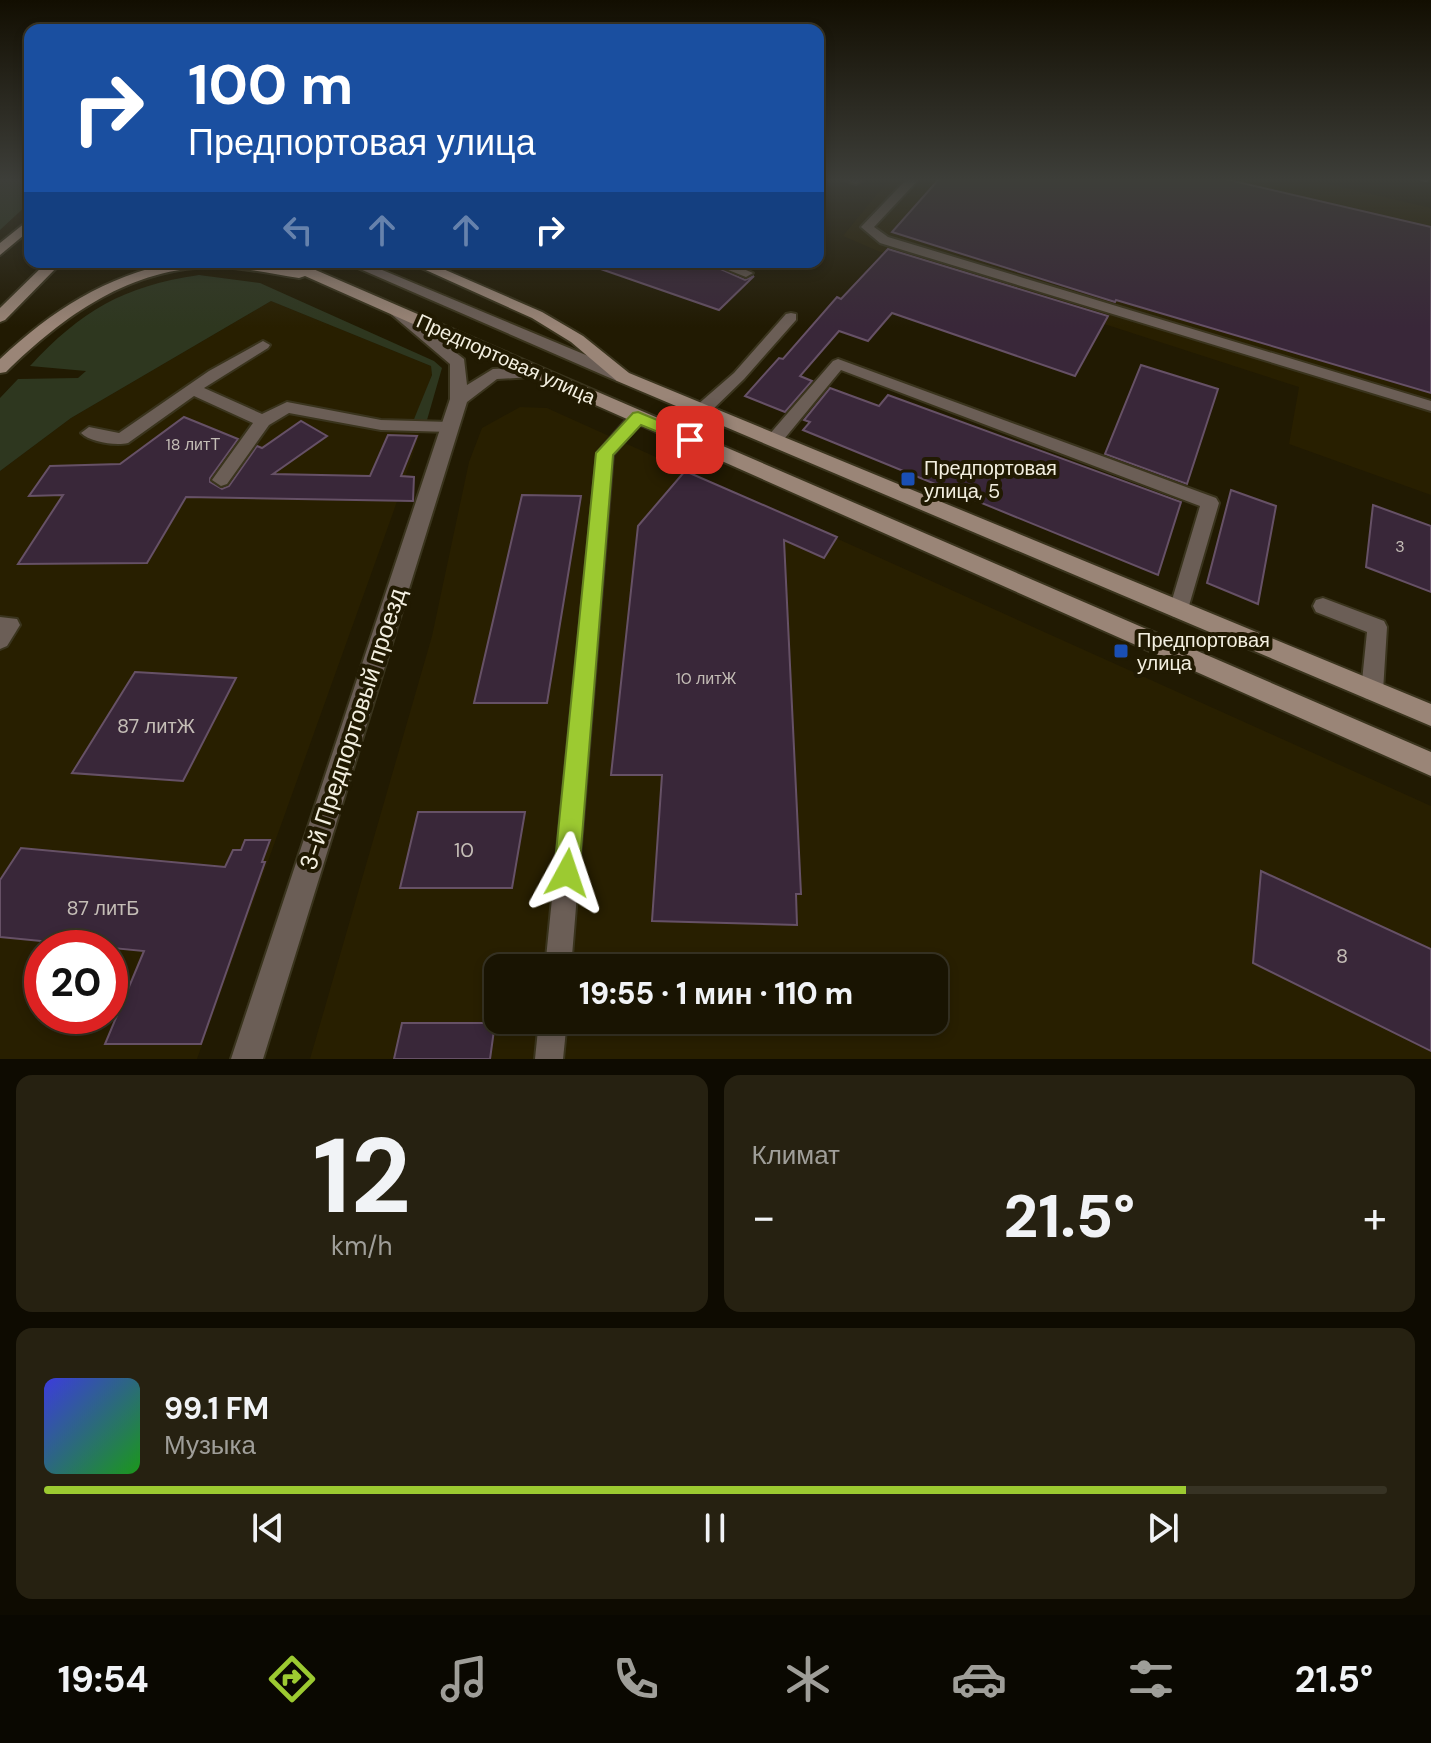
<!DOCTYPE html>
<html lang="ru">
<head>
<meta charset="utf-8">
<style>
  body { margin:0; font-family:"DM Sans",sans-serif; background:#262111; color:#f1f3f6; height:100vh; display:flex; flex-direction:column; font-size:30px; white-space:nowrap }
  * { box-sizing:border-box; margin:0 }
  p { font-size:26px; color:#9f9e99 }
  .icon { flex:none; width:44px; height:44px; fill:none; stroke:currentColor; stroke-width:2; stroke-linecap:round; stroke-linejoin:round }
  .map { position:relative; height:1059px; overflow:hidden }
  .details { display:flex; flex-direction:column; gap:16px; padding:16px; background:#0e0b01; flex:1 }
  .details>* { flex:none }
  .guide { position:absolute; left:24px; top:24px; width:800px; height:244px; border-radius:16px; box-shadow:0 4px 12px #0003,0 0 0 2px #373324; background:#1a4fa0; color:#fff; overflow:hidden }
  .speed { position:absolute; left:24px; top:930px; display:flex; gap:16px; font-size:40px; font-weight:700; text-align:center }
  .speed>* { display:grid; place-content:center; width:104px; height:104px; border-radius:50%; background:#191402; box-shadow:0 4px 12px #0003,0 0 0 2px #373324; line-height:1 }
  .speed .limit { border:12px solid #d22; background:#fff; color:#111 }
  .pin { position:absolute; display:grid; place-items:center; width:68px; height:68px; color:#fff; margin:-34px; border-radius:16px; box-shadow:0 4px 12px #0006 }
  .me { position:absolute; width:88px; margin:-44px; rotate:5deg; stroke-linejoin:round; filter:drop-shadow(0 0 6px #0008) }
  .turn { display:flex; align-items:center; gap:28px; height:168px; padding:0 32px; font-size:36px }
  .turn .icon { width:104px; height:104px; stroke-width:2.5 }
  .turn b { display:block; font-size:56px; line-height:68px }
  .lanes { display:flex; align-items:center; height:76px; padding:0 32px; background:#0003; justify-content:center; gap:40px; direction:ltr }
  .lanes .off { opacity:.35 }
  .big { font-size:60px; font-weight:800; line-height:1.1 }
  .details .card { flex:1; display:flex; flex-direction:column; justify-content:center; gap:12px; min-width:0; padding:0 28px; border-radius:16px; background:#262111 }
  .details .dial { align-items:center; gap:0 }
  .dial b { font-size:104px; line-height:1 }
  .song { display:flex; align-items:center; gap:24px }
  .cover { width:96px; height:96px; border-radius:12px; background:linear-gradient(135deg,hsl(240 70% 55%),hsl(120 70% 35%)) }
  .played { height:8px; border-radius:4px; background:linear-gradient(90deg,#9cca31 85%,#373324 85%) }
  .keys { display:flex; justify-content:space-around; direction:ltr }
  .heat { display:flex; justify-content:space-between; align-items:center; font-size:44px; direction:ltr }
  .details .tiles { flex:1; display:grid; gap:16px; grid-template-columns:1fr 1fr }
  .card:last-child { grid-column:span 2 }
  .trip { position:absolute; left:484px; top:954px; width:464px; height:80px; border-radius:16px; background:#191402; box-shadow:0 4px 12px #0003,0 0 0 2px #373324; font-weight:800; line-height:80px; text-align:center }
  .tab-bar { display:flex; height:128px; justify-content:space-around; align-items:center; background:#0a0801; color:#9f9e99 }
  .tab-bar .icon { width:56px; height:56px }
  .tab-bar .current { color:#9cca31 }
  .tab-bar b { font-size:36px; color:#f1f3f6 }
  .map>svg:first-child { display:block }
  .built { fill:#281f00; fill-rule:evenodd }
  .green { fill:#2e371f }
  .building { fill:#392739; stroke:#665166; stroke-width:2 }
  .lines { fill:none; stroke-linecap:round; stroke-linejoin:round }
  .service-casing { stroke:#3a341d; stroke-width:4 }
  .minor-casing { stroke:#3a341d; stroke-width:4 }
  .tertiary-casing { stroke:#3a341d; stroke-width:4 }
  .secondary-casing { stroke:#3a341d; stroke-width:4 }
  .service { fill:#6b5e56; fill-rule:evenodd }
  .minor { fill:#6b5e56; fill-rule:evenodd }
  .tertiary { fill:#6b5e56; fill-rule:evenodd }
  .secondary { fill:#9a8577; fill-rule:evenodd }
  .rail { stroke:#9c9784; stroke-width:4; stroke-dasharray:7 7; stroke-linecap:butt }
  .route { fill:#9cca31; stroke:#658320; stroke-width:2 }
  .transit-dot { fill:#1a4fb4; stroke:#211a02; stroke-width:3 }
  .labels { text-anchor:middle; stroke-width:8; stroke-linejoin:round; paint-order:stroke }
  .number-label { font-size:16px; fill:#c4bdb6 }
  .street-label { font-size:20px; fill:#f3efe0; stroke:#211a02 }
  .poi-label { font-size:20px; fill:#f3efe0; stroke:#211a02; text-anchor:start }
  .near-number-label { font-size:20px; fill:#c4bdb6 }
  .near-street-label { font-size:24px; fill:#f3efe0; stroke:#211a02 }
</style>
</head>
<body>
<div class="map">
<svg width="1431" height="1059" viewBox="0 0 1431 1059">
  <rect width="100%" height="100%" fill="#211a02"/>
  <!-- built -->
  <g class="built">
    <polygon points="872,179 1307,179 1431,208 1431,495 1289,444 1299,387 878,251 843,236 886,183"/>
    <path d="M271 301 431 366 432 374 422 404 407 432 420 433 393 513 197 1059H0V471L71 418ZM42 948H110V1016H42Z"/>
    <path d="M520 407 547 408 1431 806V1059H310L432 636 469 462 482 428ZM498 968H934V1020H498Z"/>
  </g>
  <!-- green -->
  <g class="green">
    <polygon points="0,179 30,181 30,202 0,230"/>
    <path d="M199 275 260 283 434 361 442 368 427 420 412 424 432 375 431 366 271 301 71 418 0 471V398L18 379 78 378 86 371 30 366C81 311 123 286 199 275Z"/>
  </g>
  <!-- building -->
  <g class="building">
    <polygon points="939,179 1225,179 1431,227 1431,393 1116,300 1115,302 892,232"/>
    <polygon points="888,249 1108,316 1075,376 892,313 868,341 839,331 800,376 812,381 785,412 745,396 779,358 783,359 837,297 841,299"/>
    <polygon points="592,262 705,262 745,280 754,276 719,310 592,266"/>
    <polygon points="1141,365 1218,389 1187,484 1105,454"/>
    <polygon points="830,388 879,406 888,395 1181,502 1158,575 803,430 810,422 804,420"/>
    <polygon points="184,417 238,439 210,478 210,482 222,489 229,486 257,446 262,448 301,421 327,436 273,474 370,476 388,435 417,436 401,476 414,477 413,501 186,497 147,563 18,564 63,495 29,496 50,466 120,464"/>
    <polygon points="685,471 837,537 824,558 784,540 801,894 796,894 797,925 652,921 662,775 611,775 638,526"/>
    <polygon points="1231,490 1276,506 1258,604 1207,583"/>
    <polygon points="522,495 581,496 547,703 474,703"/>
    <polygon points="1373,505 1431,526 1431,592 1366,567"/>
    <polygon points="135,672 236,678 183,781 72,773"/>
    <polygon points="418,812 525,812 512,888 400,888"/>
    <polygon points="245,840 270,840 262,862 265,862 201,1044 105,1044 144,951 0,937 0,880 21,848 225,867 233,850 241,850"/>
    <polygon points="1261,871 1431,949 1431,1051 1253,963"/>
    <polygon points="402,1023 495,1023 490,1059 394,1059"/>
  </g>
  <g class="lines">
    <defs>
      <g id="service">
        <polygon points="842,179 860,179 862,181 856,184"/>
        <polygon points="907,179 919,179 874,227 888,237 1431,401 1431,411 880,243 861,227"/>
        <polygon points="708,262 727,262 753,273 746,277"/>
        <polygon points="791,313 796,314 796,320 744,379 708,414 696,414 694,410 696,406 734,373 786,314"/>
        <path d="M263 341 270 345 268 348 204 388 262 414 287 402 381 420 450 422 458 427 450 432 381 430 289 413 269 425 227 484 221 486 212 480 253 423 194 396 128 443C115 446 90 442 81 433L89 427 119 433 209 371Z"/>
        <polygon points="838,359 1216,498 1219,503 1186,616 1179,618 1172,616 1169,610 1200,506 841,370 780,444 768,444 766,440 768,436 833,361"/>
        <polygon points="638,412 646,417 613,455 571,968 545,968 597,453 632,413"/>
        <polygon points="1323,598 1384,621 1387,627 1383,691 1379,698 1372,700 1365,698 1361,691 1367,632 1316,612 1313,606 1316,600"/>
        <polygon points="0,617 17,619 20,625 7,646 0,649"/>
        <polygon points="539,1020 567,1020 563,1059 535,1059"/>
      </g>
      <polygon id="minor" points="396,306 464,359 467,385 493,369 534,367 542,372 534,377 497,379 467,402 263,1059 231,1059 450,399 450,364 391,314 391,308"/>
      <polygon id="tertiary" points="344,262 363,262 629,373 631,377 629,381 617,381"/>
      <g id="secondary">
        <polygon points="30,219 30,230 0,255 0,243"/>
        <polygon points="47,262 62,262 5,320 0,322 0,308"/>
        <path d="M175 262H254L285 267 278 262H297L1431 752V776L305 276 299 278C273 274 247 268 220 267 134 265 65 314 6 372L0 373V359C52 310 105 277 175 262Z"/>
        <polygon points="408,262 427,262 542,312 583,336 629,373 1431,704 1431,726 617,381 571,342 532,318"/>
      </g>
    </defs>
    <!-- service casing -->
    <use href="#service" class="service-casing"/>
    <!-- minor casing -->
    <use href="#minor" class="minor-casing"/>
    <!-- tertiary casing -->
    <use href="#tertiary" class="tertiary-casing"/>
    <!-- secondary casing -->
    <use href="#secondary" class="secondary-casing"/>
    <!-- service -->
    <use href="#service" class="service"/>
    <!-- minor -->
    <use href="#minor" class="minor"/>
    <!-- tertiary -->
    <use href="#tertiary" class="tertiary"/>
    <!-- secondary -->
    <use href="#secondary" class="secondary"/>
    <!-- rail -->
    <polyline class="rail" points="1421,179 1431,181"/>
  </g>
  <!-- sky -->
  <linearGradient id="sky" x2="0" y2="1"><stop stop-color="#120e01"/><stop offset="0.55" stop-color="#3d3e39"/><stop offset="1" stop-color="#3d3e39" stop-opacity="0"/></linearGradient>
  <rect width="1431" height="327" fill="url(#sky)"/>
  <!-- route -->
  <polygon class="route" points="638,412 696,436 698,440 690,445 641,425 613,455 579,873 575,881 567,885 558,881 554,873 596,453 633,413"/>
  <!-- markers -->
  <g class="transit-dot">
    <rect x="900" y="471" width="16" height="16" rx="4"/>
    <rect x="1113" y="643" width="16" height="16" rx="4"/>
  </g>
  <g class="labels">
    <!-- number labels -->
    <g class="number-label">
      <text x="193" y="450">18 литТ</text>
      <text x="1400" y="552">3</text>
      <text x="706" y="684">10 литЖ</text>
    </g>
    <!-- street labels -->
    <g class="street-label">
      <text transform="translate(506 359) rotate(24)" y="7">Предпортовая улица</text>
    </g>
    <!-- poi labels -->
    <g class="poi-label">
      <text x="924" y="475">Предпортовая<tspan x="924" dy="23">улица, 5</tspan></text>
      <text x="1137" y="647">Предпортовая<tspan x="1137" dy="23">улица</tspan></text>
    </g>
    <!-- near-number labels -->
    <g class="near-number-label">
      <text x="156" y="733">87 литЖ</text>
      <text x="464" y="857">10</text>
      <text x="103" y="915">87 литБ</text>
      <text x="1342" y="963">8</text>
    </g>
    <!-- near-street labels -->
    <g class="near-street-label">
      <text transform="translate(353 729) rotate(-72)" y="8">3-й Предпортовый проезд</text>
    </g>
  </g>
</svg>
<div class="speed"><div class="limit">20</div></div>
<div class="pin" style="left:690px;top:440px;background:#d93025"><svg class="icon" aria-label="arrive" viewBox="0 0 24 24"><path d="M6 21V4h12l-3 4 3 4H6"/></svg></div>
<svg class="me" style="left:567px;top:873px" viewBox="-20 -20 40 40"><path d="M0-17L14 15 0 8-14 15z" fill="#9cca31" stroke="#fff" stroke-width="4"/></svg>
<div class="trip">19:55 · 1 мин · 110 m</div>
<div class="guide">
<div class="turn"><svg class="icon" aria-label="right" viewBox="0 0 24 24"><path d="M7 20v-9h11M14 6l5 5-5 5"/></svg><div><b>100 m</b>Предпортовая улица</div></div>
<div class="lanes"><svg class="icon off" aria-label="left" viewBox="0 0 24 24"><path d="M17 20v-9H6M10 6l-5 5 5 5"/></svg><svg class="icon off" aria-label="ahead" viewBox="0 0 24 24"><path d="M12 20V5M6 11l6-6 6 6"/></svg><svg class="icon off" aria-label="ahead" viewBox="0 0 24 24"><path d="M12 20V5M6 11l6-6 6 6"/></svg><svg class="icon" aria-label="right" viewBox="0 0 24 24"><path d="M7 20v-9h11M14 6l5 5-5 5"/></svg></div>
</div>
</div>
<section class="details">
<div class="tiles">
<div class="card dial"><b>12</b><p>km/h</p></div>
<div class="card"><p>Климат</p>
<div class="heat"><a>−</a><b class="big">21.5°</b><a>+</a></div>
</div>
<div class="card">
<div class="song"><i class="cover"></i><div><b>99.1 FM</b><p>Музыка</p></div></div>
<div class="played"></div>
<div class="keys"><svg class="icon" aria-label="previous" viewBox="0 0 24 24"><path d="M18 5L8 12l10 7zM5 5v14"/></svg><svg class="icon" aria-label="pause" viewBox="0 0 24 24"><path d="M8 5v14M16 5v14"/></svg><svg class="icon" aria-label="next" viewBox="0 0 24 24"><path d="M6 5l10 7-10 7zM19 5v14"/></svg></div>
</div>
</div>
</section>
<nav class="tab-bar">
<b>19:54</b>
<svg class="icon current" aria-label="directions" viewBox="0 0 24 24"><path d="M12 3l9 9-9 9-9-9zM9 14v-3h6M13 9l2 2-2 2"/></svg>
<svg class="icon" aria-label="music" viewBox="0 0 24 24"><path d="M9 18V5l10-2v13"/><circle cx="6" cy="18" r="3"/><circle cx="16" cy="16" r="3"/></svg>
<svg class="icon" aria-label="phone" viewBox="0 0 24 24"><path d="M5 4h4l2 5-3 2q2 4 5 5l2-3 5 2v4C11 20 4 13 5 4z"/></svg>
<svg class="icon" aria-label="climate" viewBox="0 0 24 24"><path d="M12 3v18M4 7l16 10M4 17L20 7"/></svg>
<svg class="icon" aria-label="car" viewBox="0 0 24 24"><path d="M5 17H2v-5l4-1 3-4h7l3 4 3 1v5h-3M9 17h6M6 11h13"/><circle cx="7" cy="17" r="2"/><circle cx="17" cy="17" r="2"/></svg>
<svg class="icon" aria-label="filters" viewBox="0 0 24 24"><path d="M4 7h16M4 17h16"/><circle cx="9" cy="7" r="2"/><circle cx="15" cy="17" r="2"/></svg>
<b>21.5°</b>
</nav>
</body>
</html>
